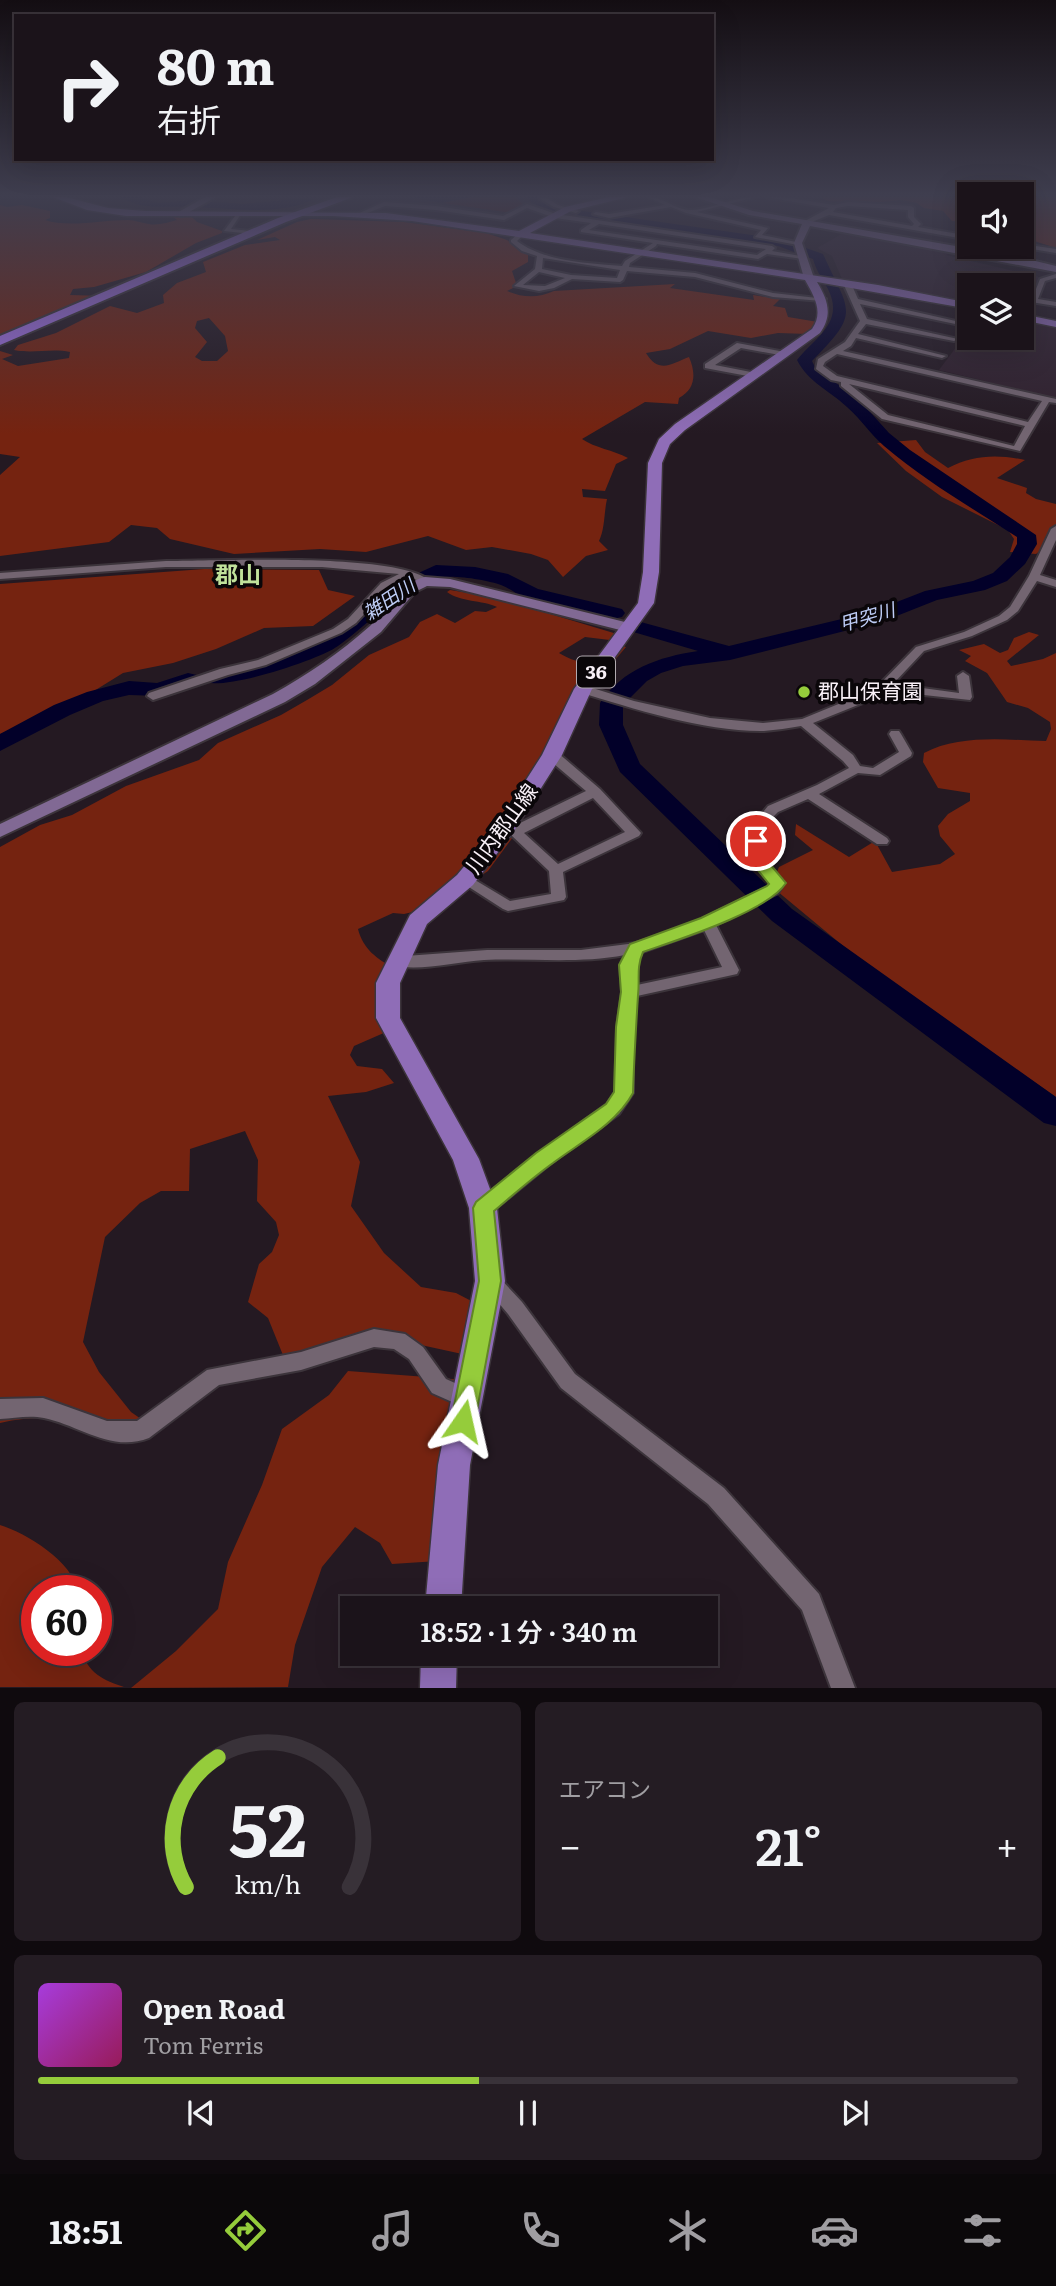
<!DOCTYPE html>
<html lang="ja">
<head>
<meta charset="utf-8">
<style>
  body { margin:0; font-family:Literata,"Noto Sans JP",serif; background:#241c23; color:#f1f3f6; height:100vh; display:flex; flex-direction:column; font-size:26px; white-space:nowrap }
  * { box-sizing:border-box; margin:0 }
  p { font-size:23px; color:#a09ea2 }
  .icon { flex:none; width:38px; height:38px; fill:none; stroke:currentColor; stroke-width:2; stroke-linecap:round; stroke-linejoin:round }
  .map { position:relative; height:1688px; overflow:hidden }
  .panel { display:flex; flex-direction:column; gap:14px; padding:14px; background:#0f0a0e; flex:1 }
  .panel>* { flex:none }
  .guide { position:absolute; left:14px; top:14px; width:700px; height:147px; border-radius:0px; box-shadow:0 7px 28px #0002,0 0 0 2px #393239; background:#1b131a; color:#f1f3f6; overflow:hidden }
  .tools { position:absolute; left:957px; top:182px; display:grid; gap:14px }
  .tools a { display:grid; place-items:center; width:77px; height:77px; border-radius:0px; background:#1b131a; box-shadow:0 7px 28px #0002,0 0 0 2px #393239; font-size:35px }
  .speed { position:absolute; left:21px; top:1575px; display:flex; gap:14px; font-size:35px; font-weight:700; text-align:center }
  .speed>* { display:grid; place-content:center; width:91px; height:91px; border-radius:50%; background:#1b131a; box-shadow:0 7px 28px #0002,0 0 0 2px #393239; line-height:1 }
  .speed .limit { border:10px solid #d22; background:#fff; color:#111 }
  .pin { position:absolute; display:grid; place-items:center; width:60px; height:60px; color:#fff; margin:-30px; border:4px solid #fff; border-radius:50%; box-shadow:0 2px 7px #0007 }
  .me { position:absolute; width:77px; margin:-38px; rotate:11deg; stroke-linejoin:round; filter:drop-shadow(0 0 5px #0008) }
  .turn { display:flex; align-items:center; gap:24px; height:147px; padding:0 28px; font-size:32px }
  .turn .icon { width:91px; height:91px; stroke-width:2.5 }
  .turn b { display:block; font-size:49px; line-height:60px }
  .big { font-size:52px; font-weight:600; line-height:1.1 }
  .panel .card { flex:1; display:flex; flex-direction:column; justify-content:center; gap:10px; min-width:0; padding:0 24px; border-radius:10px; background:#241c23 }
  .panel .dial { align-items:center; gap:0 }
  .dial svg { height:182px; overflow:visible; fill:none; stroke:#393239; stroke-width:7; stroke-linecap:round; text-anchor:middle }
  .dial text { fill:#f1f3f6; stroke:none }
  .song { display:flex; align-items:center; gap:21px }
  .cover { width:84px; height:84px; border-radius:10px; background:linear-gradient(135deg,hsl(280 70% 55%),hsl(330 70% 35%)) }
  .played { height:7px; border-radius:4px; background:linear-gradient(90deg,#95cc3b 45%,#393239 45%) }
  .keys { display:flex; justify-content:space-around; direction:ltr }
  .heat { display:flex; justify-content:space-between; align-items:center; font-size:38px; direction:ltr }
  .panel .tiles { flex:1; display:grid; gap:14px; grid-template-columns:1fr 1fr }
  .card:last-child { grid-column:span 2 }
  .trip { position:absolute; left:340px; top:1596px; width:378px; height:70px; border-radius:0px; background:#1b131a; box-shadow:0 7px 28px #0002,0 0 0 2px #393239; font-weight:600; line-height:70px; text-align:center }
  .dock { display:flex; height:112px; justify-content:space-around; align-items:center; background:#0b080a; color:#a09ea2 }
  .dock .icon { width:49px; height:49px }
  .dock .active { color:#95cc3b }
  .dock b { font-size:32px; color:#f1f3f6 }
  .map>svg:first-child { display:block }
  .built { fill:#30202d }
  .green { fill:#500900 }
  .forest { fill:#752310; fill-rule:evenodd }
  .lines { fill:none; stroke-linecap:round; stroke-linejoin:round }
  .river { fill:#020029; fill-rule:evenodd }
  .street-casing { stroke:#3c343b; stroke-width:4 }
  .secondary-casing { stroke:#3c343b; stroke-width:4 }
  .primary-casing { stroke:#3c343b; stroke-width:3 }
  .highway-casing { stroke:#3c343b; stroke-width:4 }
  .street { fill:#736571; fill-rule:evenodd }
  .secondary { fill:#816994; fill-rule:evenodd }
  .primary { fill:#8f6db7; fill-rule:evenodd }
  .highway { fill:#a172e5; fill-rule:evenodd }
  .route { fill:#95cc3b; stroke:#618526; stroke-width:2 }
  .poi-dot { fill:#95cc3b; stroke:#0a0609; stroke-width:2.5 }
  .labels { text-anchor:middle; stroke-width:7; stroke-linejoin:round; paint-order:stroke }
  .far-water-label { font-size:19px; font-style:italic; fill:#bdccf5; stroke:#0a0609 }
  .shield { fill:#0a0609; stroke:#b1aab0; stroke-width:2 }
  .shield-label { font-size:19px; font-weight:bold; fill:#f9f1f8 }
  .poi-label { font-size:21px; fill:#f9f1f8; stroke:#0a0609; text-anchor:start }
  .street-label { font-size:21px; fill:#f9f1f8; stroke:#0a0609 }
  .far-district-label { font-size:23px; font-weight:bold; fill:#c1e29b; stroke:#0a0609 }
</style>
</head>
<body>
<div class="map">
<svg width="1056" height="1688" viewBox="0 0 1056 1688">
  <rect width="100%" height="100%" fill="#241922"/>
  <!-- built -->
  <g class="built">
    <polygon points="847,231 953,250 946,255 1044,278 1040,279 1022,313 1022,285 970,285 969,303 842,279 832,256 817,248"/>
    <polygon points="1022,320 1056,328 1056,398 939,370 969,330 970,338 1022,338"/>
  </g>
  <!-- green -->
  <polygon class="green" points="473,197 515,197 525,206 511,213 443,203"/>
  <!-- forest -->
  <g class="forest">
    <polygon points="821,197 969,197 969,222 952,221 943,211 924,208 917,203 901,200 870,203 827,201"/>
    <polygon points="1022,197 1056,197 1056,248 1022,237"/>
    <path d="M0 205 7 207 22 205 50 211V218L45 220C68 228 102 220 128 220 135 220 142 223 149 224 158 226 168 222 177 220L172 216 192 217 197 222 222 231V233L196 243 146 272 94 287 73 289 70 295 104 296 0 337Z"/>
    <path d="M311 219 404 222 486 233 507 240 528 255V262L512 271 517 286 507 291C524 298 538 298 554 291L675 284 670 288 754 300 753 295 780 299 773 306 785 308 788 317 818 322 808 334 778 333 751 338 708 331 670 349 646 353C659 375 673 363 689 357 696 373 696 389 679 398L678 404 645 402 582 439C595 448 613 450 628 458L616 464 605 491 582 489 583 497 607 499C604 512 605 529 599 541L608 550 586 556 563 577 548 560 531 554 492 547 466 550 428 536 366 552 320 549 234 554 170 539 157 528 131 525 109 542 0 556V475L20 457 0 454V351L13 355 2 359 18 366 69 358 70 352C51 348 33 354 14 350L18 345 56 333 110 306 137 313 164 303 163 295 177 283 206 272 203 262 245 245 280 240 275 237 257 240 297 222ZM209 318 225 336 228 351 217 361H202L195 357 207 342 195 328 197 321Z"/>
    <path d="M916 440 925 452 948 468C973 455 997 454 1025 460L997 478 1027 488 1026 493 1036 499 1056 504V539L1036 554 1010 552 1014 539 1008 530 942 497 906 471 877 443Z"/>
    <polygon points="204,569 319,570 328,590 355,596 313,626 264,628 216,649 173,663 123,673 81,699 0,734 0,584"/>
    <path d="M450 590 494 597 627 637 626 642 585 637 559 653C585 668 591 662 611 643L626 647 598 680 513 837 488 871 434 907 404 914 393 913 358 929C363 949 377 959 394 968L386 1032 354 1046 350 1055 357 1066 382 1069 394 1083 366 1092 328 1096 360 1162 351 1206 384 1253 421 1287 456 1293 479 1305 476 1357 398 1340 289 1370 268 1318 248 1302 259 1264 272 1252 279 1235 276 1222 257 1201 258 1160 245 1131 190 1149 189 1191H161L140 1203 105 1237 83 1342 99 1372 131 1412 154 1428C104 1423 49 1411 0 1423V847L40 825 72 815 126 786 199 760 218 743 281 715 307 700 332 685 369 655 409 637 420 622 437 614 455 623 475 611 486 612 497 607C482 600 460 602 447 592Z"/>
    <path d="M1029 632 1039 635 1007 661 1011 666 1043 659 1056 653V1097L877 974 771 886 779 867 813 850 795 835 796 824 849 857 875 841 892 872 940 864 955 854 940 836 938 826 948 814 970 801V793L938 788 923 762 924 753C960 734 1006 740 1046 741L1051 729 1050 722 1028 708 1007 702 987 673 965 661 971 656 959 650 984 644 1000 653 1008 650 1014 638Z"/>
    <polygon points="348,1371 466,1380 438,1561 392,1564 380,1543 355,1527 322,1567 295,1645 288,1687 131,1688 176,1651 218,1609 228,1562 262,1485 282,1429 329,1395"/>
    <path d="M0 1525C26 1533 74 1562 77 1591H37V1650H83C85 1672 105 1681 124 1687H0Z"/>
  </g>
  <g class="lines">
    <!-- river -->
    <g class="river">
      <path d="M121 197H140L158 203 191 200 243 204 317 197C286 217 230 208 194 207 169 205 144 212 121 197Z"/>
      <polygon points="411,197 473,197 440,203"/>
      <path d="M527 197H538L555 207 780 239 823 254C849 312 862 311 812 361L815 367 861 402 889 433 910 450 1036 535 1037 544 1025 564 1007 581 985 590 937 600 884 621 730 660 683 666 661 673 647 681 623 705V725L640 764 792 909 1056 1097V1126L1044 1123 772 921 620 772 599 725 600 703C623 669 658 657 698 651L630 631 626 627 630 623 637 621 729 646 871 612 925 591 973 581 993 573 1010 557 1017 544V537C972 508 925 481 884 446 870 434 861 419 847 407 829 390 809 383 797 360 815 337 845 323 828 289 823 279 816 271 813 259L778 246 552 213 533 205Z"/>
      <path d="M436 565 475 567 508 574 538 589 622 609 625 613 622 617C601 623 546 606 524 597 516 594 509 588 501 585 488 580 452 574 438 578 400 588 369 624 338 646 319 660 221 692 202 681L161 696 129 695 103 701 70 715 0 751V734L54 705 87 692 129 681 157 683 188 673 201 676 211 671 234 670 319 639 392 585Z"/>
    </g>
    <defs>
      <g id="street">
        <polygon points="545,197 558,205 579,211 576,213 554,207 539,198"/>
        <path d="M648 197C663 197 676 210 690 210 709 210 733 197 756 197L697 212 768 228 762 235 801 243 798 245 755 237 761 230 686 213 671 207 609 218 593 214 596 212 609 214 665 205Z"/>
        <path d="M766 197H784L834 205 848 202 911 206 914 208V217L921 224 918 227 970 236V240L829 215 807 224 805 221 829 208ZM848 206 908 210V217L914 224 912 226 833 212 836 208Z"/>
        <path d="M384 202 436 206 503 216 527 204 556 214 772 246 775 248 772 251 806 257 803 259 767 254 758 259 657 244 656 246 630 263 629 267 695 273 773 293 826 299 822 301 773 297 695 277 627 271 623 280 620 282 572 279 554 288 539 291 514 286 535 269 537 256 522 251 511 242V240L519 233 524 234 517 241C545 262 588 263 622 266L625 261 653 243 581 232V230L591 223 555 218 527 208 504 220 436 210 385 206 360 216 355 215ZM599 224 766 249 757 255 589 230ZM543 258 620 270 617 278 571 275 542 269ZM539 272 565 278 545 286 523 285Z"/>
        <polygon points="238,212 241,214 231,229 250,231 252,234 224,231"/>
        <polygon points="1022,244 1056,249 1056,253 1020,247"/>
        <polygon points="1056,274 1056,278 1045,281 1038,299 1056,302 1056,306 1031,302 1040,279"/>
        <path d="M847 281 851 283 858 299 969 324 965 326 860 304 867 319 958 339 954 341 866 324 858 334 946 356 942 358 856 338 851 346 843 351 1056 399V403L1049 402 1020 451 882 419 841 386V382L831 380 816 369 818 359 845 342 860 321 843 283ZM837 354 1042 401 1028 422 837 376 823 366 825 362ZM849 384 1025 426 1014 446 888 415Z"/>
        <polygon points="737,343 785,352 789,354 785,356 741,348 715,365 756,373 756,377 753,377 705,368 705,364"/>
        <path d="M1056 526V540L1040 575 1056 580V587L1037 581 1018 611 1007 620 972 636 924 651 893 684 959 693 957 676 963 672 969 676 972 697 970 700 887 691 883 695 813 723 853 755 860 766 873 768 899 752 889 734 891 731H899L901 734 912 753 911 756 880 775 858 773 819 794 887 838 889 841 887 844H877L808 799 778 812 771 819 763 841 768 863 784 883 778 893 716 925 739 970 737 974 637 996 633 1027V1093L619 1114 550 1164 490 1213 483 1216 476 1213 474 1208 476 1203 538 1154 607 1104 615 1092 617 1027 622 992 620 965 625 955C578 964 531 958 484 960 456 962 417 972 392 965L389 961 392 957 487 950H581L636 943 683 928 768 887 770 883 754 864 749 841 758 818 768 806 817 785 849 768 843 761 801 726C789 728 776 730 764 731 706 732 634 709 579 692L577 689 579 686 583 685 634 701 710 718 763 723 802 719 875 689 916 647 964 632 999 616 1010 607 1029 576 1051 529ZM704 930 722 967 637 985 636 965 642 952Z"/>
        <path d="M166 561C216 561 399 552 430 581L425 584 410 577 389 587 356 623 341 633 266 665 228 675 153 700 147 696 149 693 220 669 258 660 333 629 348 619 381 583 399 574 322 567H166L0 579V573Z"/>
        <path d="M552 751 557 752 600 789 641 833 639 836 563 872 566 897 564 900 508 911 503 909 458 880 465 875 470 877 510 901 551 894 549 871 510 834 516 825 586 791 547 758 546 755ZM593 798 625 832 558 864 524 833Z"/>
        <polygon points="490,1273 497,1275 522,1302 575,1374 724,1488 819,1594 855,1688 831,1688 802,1610 708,1504 561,1388 508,1314 480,1281 483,1275"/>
        <path d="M374 1329 405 1334 423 1347 446 1379 475 1392 478 1399 475 1406 468 1409 432 1393 409 1359 394 1349 374 1347 301 1370 219 1385 149 1438C111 1453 79 1425 44 1418 30 1415 14 1418 0 1419V1399L43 1398 107 1421H137L207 1370 301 1352Z"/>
      </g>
      <g id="secondary">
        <polygon points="205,197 216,197 182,216 175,214"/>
        <polygon points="695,197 709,197 753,211 1019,257 1056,266 1056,272 810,226 802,243 814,278 809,281 804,278 794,243 802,224 749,215"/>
        <path d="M425 577 450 579 633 624 636 627 628 632 450 587 427 586 415 592 381 632 315 684 285 702 0 837V824L273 694C307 675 341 652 370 626 388 609 399 583 425 577Z"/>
      </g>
      <g id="primary">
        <path d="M53 197H66L108 208 145 211 386 213 519 231 565 207 609 197H628L571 211 530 233 878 285 970 303V309L817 282C828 300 833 315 820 333L685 430 670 444 662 463 659 572 654 603 592 689 562 755 512 834 473 885 427 924 400 983V1018L479 1159 497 1208 505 1281 470 1465 461 1608H425L438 1465 475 1281 469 1208 453 1160 376 1018V983L410 915 457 875 494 830 542 755 574 689 638 603 643 572 648 463 659 439 675 424 812 329C824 312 814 296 805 280L412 221 333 216H126L87 210Z"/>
        <polygon points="1022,314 1056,321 1056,327 1022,320"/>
        <polygon points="421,1654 457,1654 456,1688 420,1688"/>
      </g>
      <polygon id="highway" points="337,197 353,197 286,222 0,345 0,336 278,218"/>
    </defs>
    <!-- street casing -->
    <use href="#street" class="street-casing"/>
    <!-- secondary casing -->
    <use href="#secondary" class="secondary-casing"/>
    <!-- primary casing -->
    <use href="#primary" class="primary-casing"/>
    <!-- highway casing -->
    <use href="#highway" class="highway-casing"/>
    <!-- street -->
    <use href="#street" class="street"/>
    <!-- secondary -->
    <use href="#secondary" class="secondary"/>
    <!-- primary -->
    <use href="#primary" class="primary"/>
    <!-- highway -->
    <use href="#highway" class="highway"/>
  </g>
  <!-- sky -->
  <linearGradient id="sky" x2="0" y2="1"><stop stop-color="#140e13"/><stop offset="0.45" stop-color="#3f3e4f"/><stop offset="1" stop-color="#3f3e4f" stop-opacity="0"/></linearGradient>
  <rect width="1056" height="434" fill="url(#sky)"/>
  <!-- route -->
  <path class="route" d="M756 836 764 841 769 863 786 883C767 912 677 940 643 952 636 968 640 979 638 995 636 1028 634 1060 633 1093 616 1124 581 1142 553 1163 532 1178 513 1195 494 1211L501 1281 475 1421 472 1429 463 1433 455 1429 451 1421 479 1281 473 1208 476 1202 536 1153 606 1104 614 1092 616 1027 621 992 619 965 630 944 701 918 767 886 769 884 753 864 748 841Z"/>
  <!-- markers -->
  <circle class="poi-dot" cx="804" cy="692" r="7"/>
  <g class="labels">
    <!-- far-water labels -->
    <g class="far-water-label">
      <text transform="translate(389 599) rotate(-34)" y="7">雑田川</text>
      <text transform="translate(867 617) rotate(-16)" y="7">甲突川</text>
    </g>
    <!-- shield labels -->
    <rect class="shield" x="577" y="656.5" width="38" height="31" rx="5"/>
    <g class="shield-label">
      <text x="596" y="679">36</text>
    </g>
    <!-- poi labels -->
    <g class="poi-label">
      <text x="818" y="699">郡山保育園</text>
    </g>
    <!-- street labels -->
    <g class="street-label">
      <text transform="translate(502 829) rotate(-54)" y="7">川内郡山線</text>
    </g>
    <!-- far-district labels -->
    <g class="far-district-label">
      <text x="238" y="583">郡山</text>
    </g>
  </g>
</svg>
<div class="tools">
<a><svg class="icon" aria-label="sound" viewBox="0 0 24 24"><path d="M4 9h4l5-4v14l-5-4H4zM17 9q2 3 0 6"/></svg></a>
<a><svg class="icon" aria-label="layers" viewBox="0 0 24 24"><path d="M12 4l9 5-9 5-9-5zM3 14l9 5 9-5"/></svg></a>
</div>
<div class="speed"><div class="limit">60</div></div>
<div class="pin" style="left:756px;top:841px;background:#d93025"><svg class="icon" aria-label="arrive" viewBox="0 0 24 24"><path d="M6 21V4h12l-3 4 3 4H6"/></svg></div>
<svg class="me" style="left:463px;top:1421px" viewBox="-20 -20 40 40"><path d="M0-17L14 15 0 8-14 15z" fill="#95cc3b" stroke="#fff" stroke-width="4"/></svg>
<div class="trip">18:52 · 1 分 · 340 m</div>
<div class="guide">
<div class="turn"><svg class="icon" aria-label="right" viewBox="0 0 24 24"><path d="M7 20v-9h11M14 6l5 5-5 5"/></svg><div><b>80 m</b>右折</div></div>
</div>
</div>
<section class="panel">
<div class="tiles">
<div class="card dial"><svg viewBox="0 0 100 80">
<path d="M14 69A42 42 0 1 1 86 69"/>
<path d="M14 69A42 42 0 0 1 28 12" stroke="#95cc3b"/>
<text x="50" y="56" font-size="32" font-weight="700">52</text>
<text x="50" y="72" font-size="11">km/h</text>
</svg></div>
<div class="card"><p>エアコン</p>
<div class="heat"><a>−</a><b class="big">21°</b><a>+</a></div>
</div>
<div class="card">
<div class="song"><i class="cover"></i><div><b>Open Road</b><p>Tom Ferris</p></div></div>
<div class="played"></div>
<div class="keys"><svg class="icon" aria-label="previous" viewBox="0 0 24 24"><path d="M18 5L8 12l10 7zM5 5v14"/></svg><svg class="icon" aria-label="pause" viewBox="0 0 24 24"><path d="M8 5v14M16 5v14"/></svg><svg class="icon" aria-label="next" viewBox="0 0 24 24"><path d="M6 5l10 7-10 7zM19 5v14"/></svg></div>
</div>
</div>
</section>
<nav class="dock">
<b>18:51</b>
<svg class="icon active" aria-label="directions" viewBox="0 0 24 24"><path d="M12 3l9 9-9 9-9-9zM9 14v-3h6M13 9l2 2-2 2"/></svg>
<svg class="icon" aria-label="music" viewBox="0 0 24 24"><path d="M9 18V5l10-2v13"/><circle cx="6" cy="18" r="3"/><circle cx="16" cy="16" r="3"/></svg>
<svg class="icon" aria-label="phone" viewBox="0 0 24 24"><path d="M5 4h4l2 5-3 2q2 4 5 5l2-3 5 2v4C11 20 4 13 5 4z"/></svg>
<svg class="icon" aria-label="climate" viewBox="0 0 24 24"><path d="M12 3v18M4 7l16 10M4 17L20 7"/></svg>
<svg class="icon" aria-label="car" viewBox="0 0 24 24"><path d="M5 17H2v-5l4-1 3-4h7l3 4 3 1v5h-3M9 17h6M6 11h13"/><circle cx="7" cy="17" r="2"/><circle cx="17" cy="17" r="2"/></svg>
<svg class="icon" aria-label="filters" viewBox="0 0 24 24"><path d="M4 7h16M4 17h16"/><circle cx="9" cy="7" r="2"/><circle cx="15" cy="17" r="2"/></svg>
</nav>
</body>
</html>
